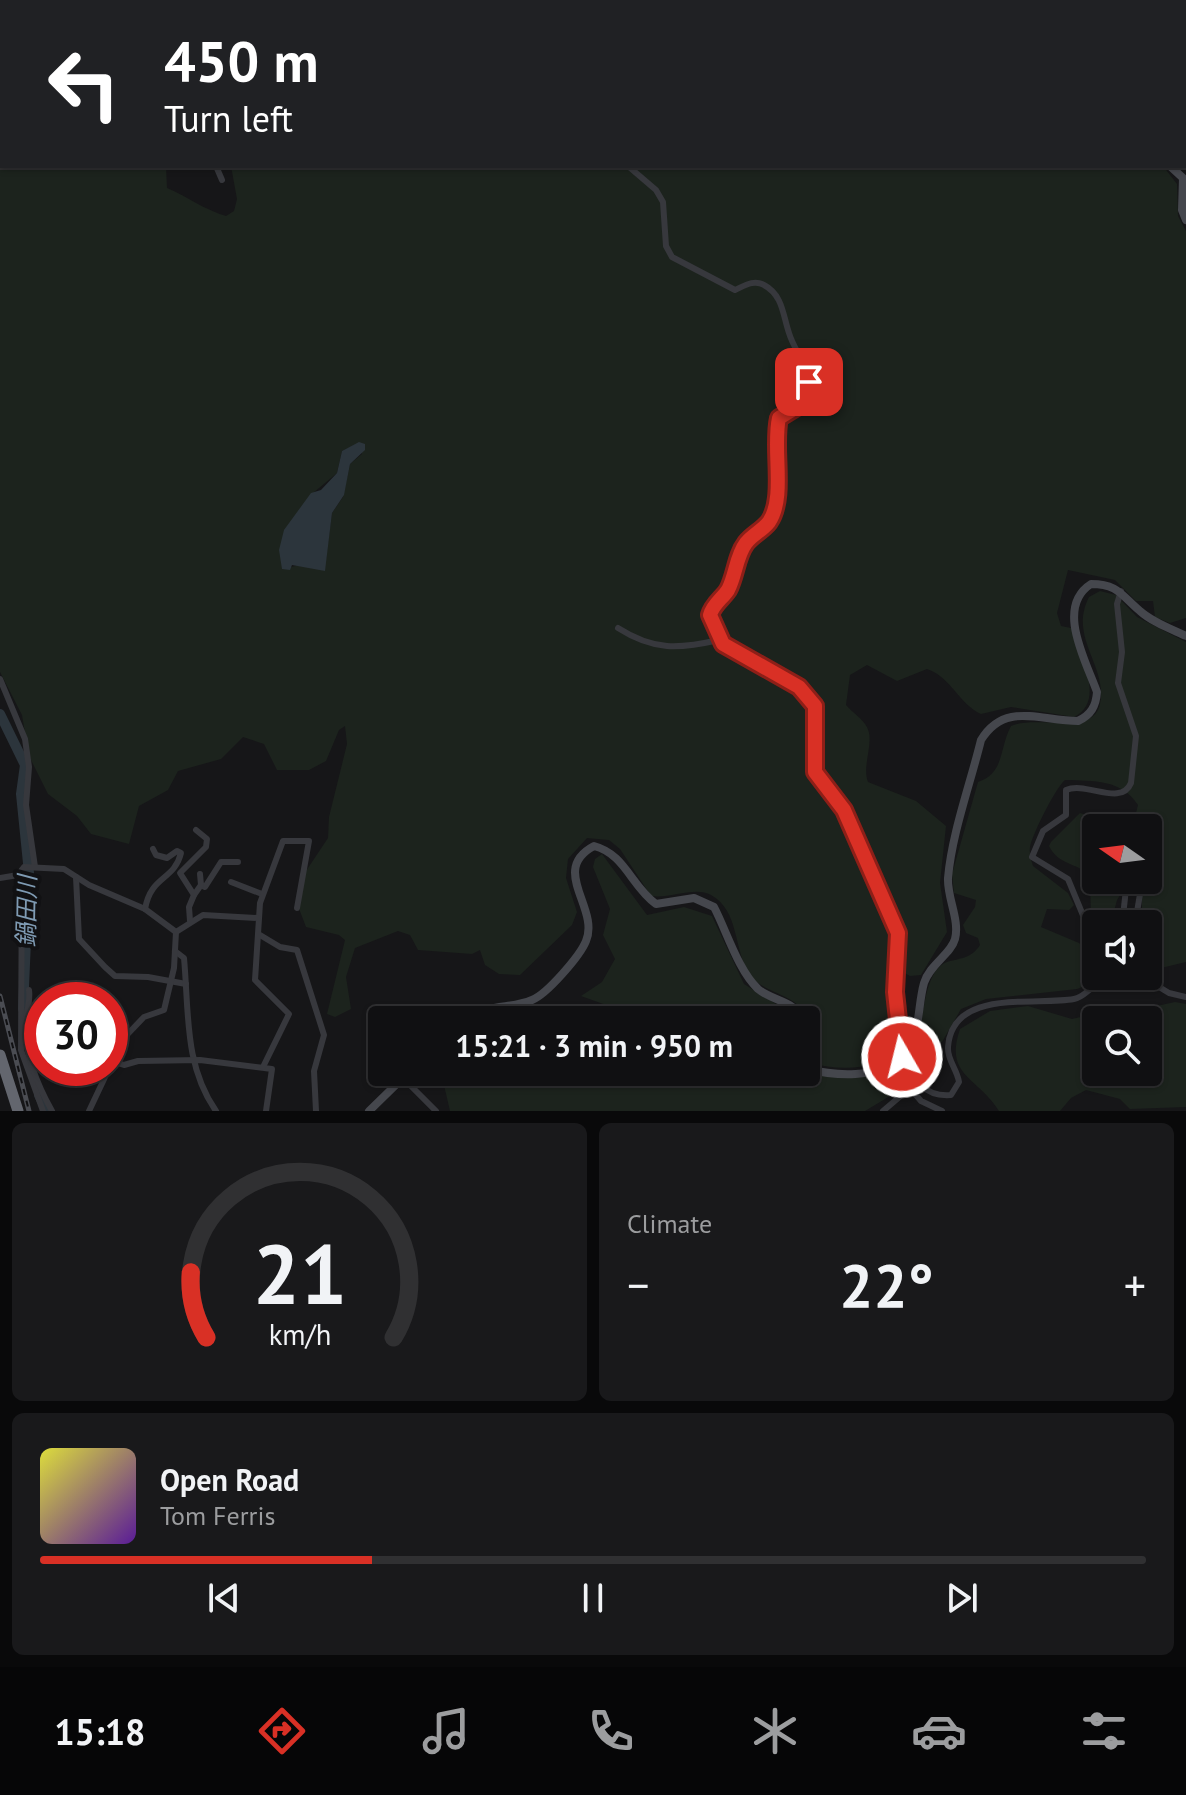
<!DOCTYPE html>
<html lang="en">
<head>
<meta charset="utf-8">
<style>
  body { margin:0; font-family:"PT Sans","Noto Sans JP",sans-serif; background:#19191b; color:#f1f3f6; height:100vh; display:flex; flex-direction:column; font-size:30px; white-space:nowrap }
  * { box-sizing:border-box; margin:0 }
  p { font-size:26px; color:#9c9d9f }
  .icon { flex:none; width:44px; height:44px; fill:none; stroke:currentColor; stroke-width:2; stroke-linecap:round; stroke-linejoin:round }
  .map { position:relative; height:1111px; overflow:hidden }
  .sheet { display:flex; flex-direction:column; gap:12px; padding:12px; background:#09090a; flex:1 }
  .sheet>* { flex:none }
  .guide { position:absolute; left:0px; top:0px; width:1186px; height:168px; box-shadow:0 2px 6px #0004,0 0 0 2px #303032; background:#202124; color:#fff; overflow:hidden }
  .needle { width:52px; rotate:284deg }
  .fabs { position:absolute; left:1082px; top:814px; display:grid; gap:16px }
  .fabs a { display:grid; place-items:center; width:80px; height:80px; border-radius:8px; background:#101012; box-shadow:0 2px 6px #0004,0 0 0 2px #303032; font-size:40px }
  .speed { position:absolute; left:24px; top:982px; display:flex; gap:16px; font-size:40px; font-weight:700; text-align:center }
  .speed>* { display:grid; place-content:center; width:104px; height:104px; border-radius:50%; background:#101012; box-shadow:0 2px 6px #0004,0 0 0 2px #303032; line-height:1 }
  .speed .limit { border:12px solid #d22; background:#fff; color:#111 }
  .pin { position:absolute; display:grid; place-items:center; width:68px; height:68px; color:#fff; margin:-34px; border-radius:16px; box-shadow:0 4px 12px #0006 }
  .me { position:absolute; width:88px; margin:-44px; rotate:352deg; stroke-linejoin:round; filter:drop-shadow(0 0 6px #0008) }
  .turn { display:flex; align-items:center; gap:28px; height:168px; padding:0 32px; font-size:36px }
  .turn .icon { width:104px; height:104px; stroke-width:2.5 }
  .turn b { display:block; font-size:56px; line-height:68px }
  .big { font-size:60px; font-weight:700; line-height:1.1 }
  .sheet .tile { flex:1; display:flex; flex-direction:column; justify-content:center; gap:12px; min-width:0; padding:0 28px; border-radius:12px; background:#19191b }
  .sheet .dial { align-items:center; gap:0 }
  .dial svg { height:208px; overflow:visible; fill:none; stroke:#303032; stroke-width:7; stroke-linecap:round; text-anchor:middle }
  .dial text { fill:#f1f3f6; stroke:none }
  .song { display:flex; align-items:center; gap:24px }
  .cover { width:96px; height:96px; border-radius:12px; background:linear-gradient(135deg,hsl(60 70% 55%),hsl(270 70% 35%)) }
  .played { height:8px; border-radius:4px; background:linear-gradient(90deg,#d93025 30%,#303032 30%) }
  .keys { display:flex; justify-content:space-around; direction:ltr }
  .heat { display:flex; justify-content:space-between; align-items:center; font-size:44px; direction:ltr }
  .sheet .tiles { flex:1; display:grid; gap:12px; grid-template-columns:1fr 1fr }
  .tile:last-child { grid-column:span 2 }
  .trip { position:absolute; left:368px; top:1006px; width:452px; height:80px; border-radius:8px; background:#101012; box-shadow:0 2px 6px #0004,0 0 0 2px #303032; font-weight:700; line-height:80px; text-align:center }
  .menu { display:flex; height:128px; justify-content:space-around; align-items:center; background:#060607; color:#9c9d9f }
  .menu .icon { width:56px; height:56px }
  .menu .current { color:#d93025 }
  .menu b { font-size:36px; color:#f1f3f6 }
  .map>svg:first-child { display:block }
  .green { fill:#1c231d; fill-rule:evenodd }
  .water { fill:#2c353c }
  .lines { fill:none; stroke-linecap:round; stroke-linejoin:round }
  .river { stroke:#2c353c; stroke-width:10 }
  .street { stroke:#37383d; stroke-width:6 }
  .secondary { stroke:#45474d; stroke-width:8 }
  .highway { stroke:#63666e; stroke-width:11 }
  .rail-casing { stroke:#4a4c52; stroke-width:5 }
  .rail { stroke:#111113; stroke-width:2; stroke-dasharray:6; stroke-linecap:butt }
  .route-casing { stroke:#8d1f18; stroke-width:20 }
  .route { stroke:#d93025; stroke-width:14 }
  .labels { text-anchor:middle; stroke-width:8; stroke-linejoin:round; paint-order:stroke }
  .water-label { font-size:24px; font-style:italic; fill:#7f9bb3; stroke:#111113 }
</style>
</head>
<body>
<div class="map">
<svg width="1186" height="1111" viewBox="0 0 1186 1111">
  <rect width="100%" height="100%" fill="#161618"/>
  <!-- green -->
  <g class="green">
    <polygon points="506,0 1049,0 1052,2 504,2"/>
    <path d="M0 82 2 166H166L167 188C188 197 205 210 226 216L234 211 237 199 231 166H1163L1177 184 1178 216 1186 231V618L1170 623 1155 617 1153 601H1136L1115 580 1068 570 1057 613 1061 626 1071 628C1079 652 1107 701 1074 717L1011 707 981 714C959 704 951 677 927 669L897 681 867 665 850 675 846 705C852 712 860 717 865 724 877 739 861 764 868 782L916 801 946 826 940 883 947 932 921 975 910 976 899 970C886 989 898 1028 901 1051 875 1071 837 1071 807 1062 805 1049 811 1025 805 1014 795 994 763 993 750 975 733 950 740 911 711 895 695 886 670 899 651 896L620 849 609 840 587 838 568 859 566 878 577 912 572 925 520 975 499 974 485 965 480 950 472 954 418 950 410 935 398 931 355 948 346 977 351 1009 335 1017 327 1014 345 940 339 935 306 927 298 906 306 871 328 838 329 817 347 744 345 726 339 730 326 761 309 770H277L264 744 243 737 221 759 178 771 168 790 139 806 129 844 91 834 77 816 48 794 29 756 22 715 0 672ZM359 443 362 454 350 464 343 497 332 513 326 559 282 569 313 493 337 473 342 451Z"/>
    <path d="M1100 591 1116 595 1137 617 1186 642V962L1161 968 1148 964V924H1142V880H1148V828H1096V880H1129L1117 900 1111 922 1101 924 1091 919 1090 876C1077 862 1059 866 1049 846L1051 842 1080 813 1125 827 1134 821 1138 805C1121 779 1094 781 1065 780 1056 787 1032 835 1030 847 1029 853 1031 860 1033 866L1068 893 1074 905 1069 910 1047 909 1041 927 1079 943 1096 958V976H1112L1077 989 986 999 961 1009 942 1042 922 1044 919 1040C923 1020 924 970 947 962 960 958 971 959 980 945L978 938 966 933 963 925 975 907 976 900 954 893 952 874 978 782C1005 773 999 748 1011 726 1038 714 1093 737 1100 704 1108 666 1068 638 1089 597Z"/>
    <polygon points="602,854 647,915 684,907 712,916 744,984 792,1014 794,1020 631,1020 620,1010 581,996 602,982 615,959 603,935 610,909 593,867 595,859"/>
    <path d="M1175 1002 1186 1004V1107L1130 1109 1120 1099 1086 1090 1071 1098 1060 1111H999C977 1076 944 1076 960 1029L990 1011 1028 1006 1072 1019 1098 1013H1124ZM1148 1020V1072H1096V1020Z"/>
    <polygon points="441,1072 800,1072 893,1076 900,1081 895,1093 865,1111 450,1111"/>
  </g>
  <!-- water -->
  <polygon class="water" points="359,442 365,444 365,450 350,464 344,495 332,513 325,571 292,565 290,570 282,569 279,550 284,530 311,493 321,490 337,473 342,451"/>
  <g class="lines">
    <!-- river -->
    <g class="river">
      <polyline points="0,714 25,765 21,794 29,873 23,1009"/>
      <polyline points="39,1095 47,1111"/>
    </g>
    <!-- street -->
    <g class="street">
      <polyline points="1119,0 1121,2"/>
      <polyline points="1185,0 1186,17"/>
      <polyline points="1169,2 1173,0"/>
      <polyline points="0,6 2,5"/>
      <polyline points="1184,137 1186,140"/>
      <polyline points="216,166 222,180"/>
      <path d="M628 166 656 190 663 202 666 246 672 257 735 290C744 286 754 279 764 285 783 295 783 316 789 333 796 357 820 376 805 402L779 418C772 448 786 497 769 522 763 530 752 535 746 543 736 556 736 575 728 590 723 599 713 604 710 615L723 644 799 687 815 706 813 762 815 772 844 810 898 933 897 1018 902 1057 911 1074 910 1088 921 1101 942 1111"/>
      <path d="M618 628C654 651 679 649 719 640"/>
      <polyline points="0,679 25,739 29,767 26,805 35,867"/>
      <polyline points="22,870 21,1050 43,1111"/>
      <polyline points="76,877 79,939 105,967 115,976 148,977 186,984"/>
      <polyline points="0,878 18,875 24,867 64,869 89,885 145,909 176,932"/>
      <polyline points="231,882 262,894"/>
      <polyline points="201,885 205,887 221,862 238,862"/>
      <polyline points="194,895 201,885 200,874"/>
      <path d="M145 909C151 875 174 881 181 853L177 851 167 858 156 855 153 849"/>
      <polyline points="190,921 189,907 194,895 180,873 206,847 207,839 196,830"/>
      <polyline points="1115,924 1123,916 1126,889 1135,886 1140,894 1135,924"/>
      <path d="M1096 933 1087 925 1068 879 1032 857 1043 831 1066 815V790C1086 781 1121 807 1131 783L1136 736 1118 683 1122 652 1117 604 1121 591"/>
      <polyline points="260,935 280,947 297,950 324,1035 314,1071 316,1111"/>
      <path d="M175 951 184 958C189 1012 184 1065 216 1111"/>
      <polyline points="1141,976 1169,993 1186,997"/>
      <path d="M29 990C31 1003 25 1014 25 1027 26 1056 38 1086 52 1111"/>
      <path d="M902 1057H907C916 1081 923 1097 951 1095L959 1082C957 1069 947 1060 948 1047 952 988 1035 1006 1074 999 1085 997 1090 986 1100 984 1116 979 1126 988 1140 976"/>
      <polyline points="114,1062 124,1065 138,1061 200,1060 272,1069 266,1111"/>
      <polyline points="263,1067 289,1014 255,980 260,903 283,841 309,841 297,908"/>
      <polyline points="403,1078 436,1111"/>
      <polyline points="89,1111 123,1039 144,1017 164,1010 174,968 176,932 203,915 258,918"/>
      <polyline points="883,1111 910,1088"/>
    </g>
    <!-- secondary -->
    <g class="secondary">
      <polyline points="36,0 38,2"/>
      <polyline points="116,0 116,2"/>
      <polyline points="1066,0 1067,2"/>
      <polyline points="0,58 2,59"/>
      <polyline points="1170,166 1183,178 1182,210 1186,220"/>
      <path d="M469 1020C489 1002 509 1010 532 1000 547 994 580 956 586 941 600 908 549 870 594 846 625 854 631 886 656 904L694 898 714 907C727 932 738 970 758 989 772 1001 796 1001 803 1020"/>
      <path d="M806 1069C836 1076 876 1079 901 1058 921 1041 917 1007 924 983 930 964 951 954 955 939 960 920 947 898 948 878 952 833 970 785 981 740 1005 701 1040 721 1078 721 1091 715 1096 706 1097 692 1086 661 1055 607 1091 584 1118 584 1121 595 1140 611 1152 622 1171 629 1186 636"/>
      <polyline points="369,1111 409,1072"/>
    </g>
    <!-- highway -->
    <polyline class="highway" points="0,1055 18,1111"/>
    <defs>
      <polyline id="rail" points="0,996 29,1111"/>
    </defs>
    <!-- rail casing -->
    <use href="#rail" class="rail-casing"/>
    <!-- rail -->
    <use href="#rail" class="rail"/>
  </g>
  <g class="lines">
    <defs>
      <path id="route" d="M809 382 805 402 779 418C772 448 786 497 769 522 763 530 752 535 746 543 736 556 736 575 728 590 722 599 713 604 710 615L723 644 799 687 815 706V772L844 810 898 933 895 992 902 1057"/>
    </defs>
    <!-- route casing -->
    <use href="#route" class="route-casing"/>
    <!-- route -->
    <use href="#route" class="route"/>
  </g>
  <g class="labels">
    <!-- water labels -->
    <g class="water-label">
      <text transform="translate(27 911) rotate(-89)" y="8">鍋田川</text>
    </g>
  </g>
</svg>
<div class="fabs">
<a><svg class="needle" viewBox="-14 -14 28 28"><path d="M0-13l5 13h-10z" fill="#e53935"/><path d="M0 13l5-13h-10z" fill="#9c9d9f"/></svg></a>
<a><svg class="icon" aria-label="sound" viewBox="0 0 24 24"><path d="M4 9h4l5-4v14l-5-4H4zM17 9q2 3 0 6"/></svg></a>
<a><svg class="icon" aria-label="search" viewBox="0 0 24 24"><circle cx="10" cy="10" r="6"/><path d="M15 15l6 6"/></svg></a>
</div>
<div class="speed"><div class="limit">30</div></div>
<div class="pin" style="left:809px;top:382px;background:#d93025"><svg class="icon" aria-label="arrive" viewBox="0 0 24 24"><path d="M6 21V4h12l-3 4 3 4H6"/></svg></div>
<svg class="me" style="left:902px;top:1057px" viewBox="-20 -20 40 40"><circle r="17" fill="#d93025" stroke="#fff" stroke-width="3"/><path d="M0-11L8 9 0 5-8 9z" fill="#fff"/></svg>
<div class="trip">15:21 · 3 min · 950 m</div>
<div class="guide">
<div class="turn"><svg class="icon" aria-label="left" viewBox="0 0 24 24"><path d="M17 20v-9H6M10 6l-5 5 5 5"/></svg><div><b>450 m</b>Turn left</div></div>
</div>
</div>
<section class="sheet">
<div class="tiles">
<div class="tile dial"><svg viewBox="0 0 100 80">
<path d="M14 69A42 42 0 1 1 86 69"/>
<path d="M14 69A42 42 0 0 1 8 44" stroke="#d93025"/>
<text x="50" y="56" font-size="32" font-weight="700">21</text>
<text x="50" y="72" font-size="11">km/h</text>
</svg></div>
<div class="tile"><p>Climate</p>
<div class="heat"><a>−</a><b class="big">22°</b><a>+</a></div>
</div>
<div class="tile">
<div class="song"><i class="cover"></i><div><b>Open Road</b><p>Tom Ferris</p></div></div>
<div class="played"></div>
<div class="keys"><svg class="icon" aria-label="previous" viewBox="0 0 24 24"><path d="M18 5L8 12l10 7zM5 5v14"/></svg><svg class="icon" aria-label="pause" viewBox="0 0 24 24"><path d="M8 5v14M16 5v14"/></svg><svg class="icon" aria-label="next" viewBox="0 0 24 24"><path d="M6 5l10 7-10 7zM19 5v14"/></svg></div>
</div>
</div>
</section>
<nav class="menu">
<b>15:18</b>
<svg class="icon current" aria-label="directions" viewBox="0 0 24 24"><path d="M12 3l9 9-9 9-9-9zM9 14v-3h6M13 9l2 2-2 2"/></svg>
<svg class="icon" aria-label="music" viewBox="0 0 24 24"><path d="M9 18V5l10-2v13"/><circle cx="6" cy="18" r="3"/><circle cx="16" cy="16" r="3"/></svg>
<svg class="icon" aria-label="phone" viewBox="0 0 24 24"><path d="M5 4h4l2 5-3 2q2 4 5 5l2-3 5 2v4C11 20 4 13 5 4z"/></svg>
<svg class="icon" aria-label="climate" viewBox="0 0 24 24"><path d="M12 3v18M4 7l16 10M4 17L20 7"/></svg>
<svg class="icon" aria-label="car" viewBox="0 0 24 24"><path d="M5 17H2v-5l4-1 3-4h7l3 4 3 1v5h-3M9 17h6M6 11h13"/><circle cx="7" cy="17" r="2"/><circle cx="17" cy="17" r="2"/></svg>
<svg class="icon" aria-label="filters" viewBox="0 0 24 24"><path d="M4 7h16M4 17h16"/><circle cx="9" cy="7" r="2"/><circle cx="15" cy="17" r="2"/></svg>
</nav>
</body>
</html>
